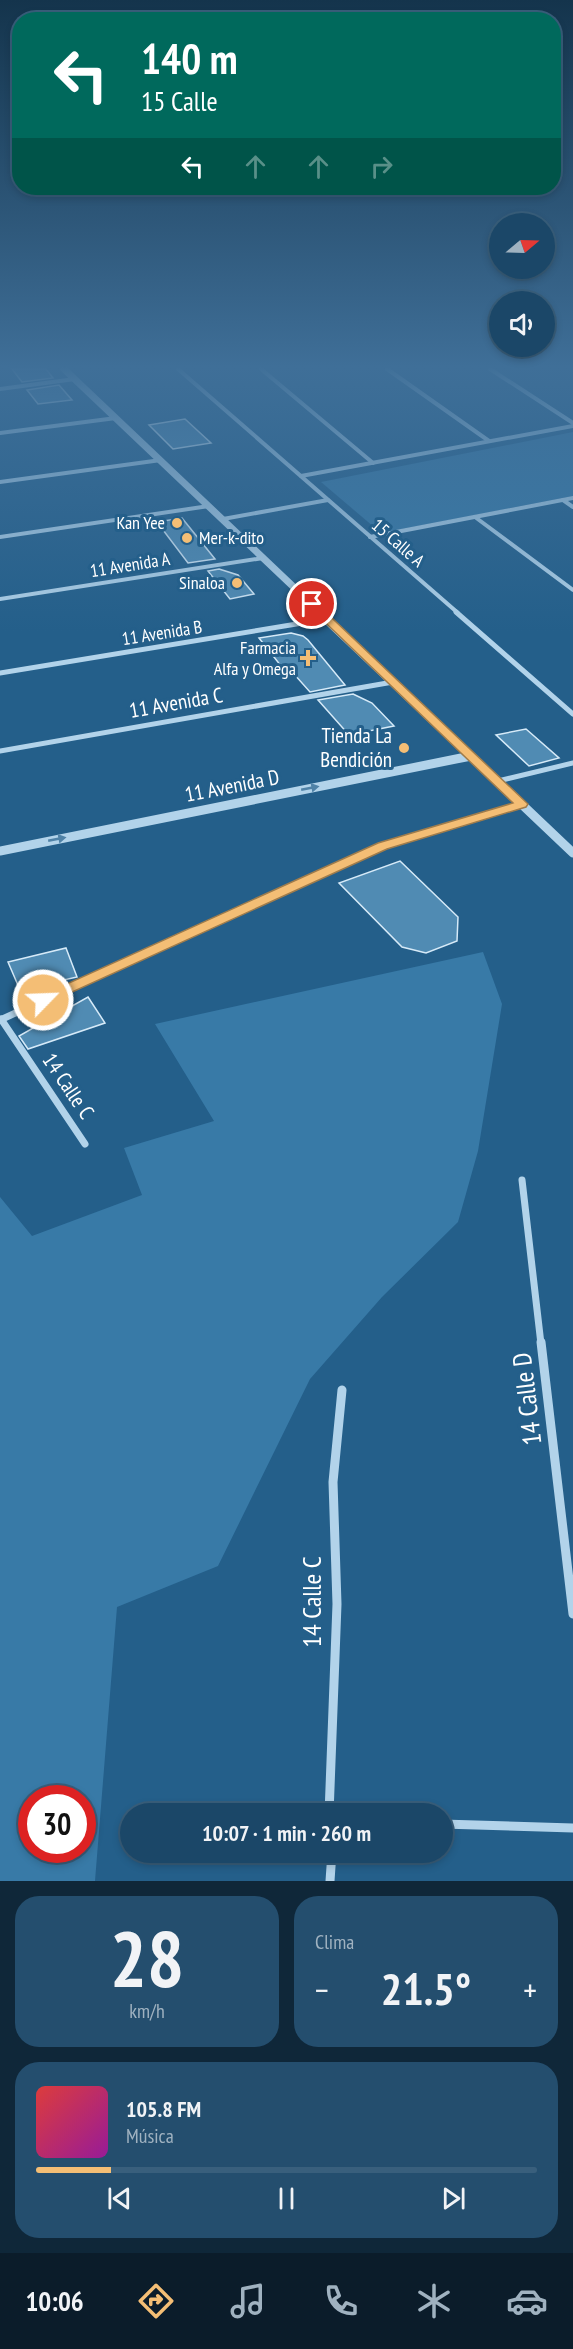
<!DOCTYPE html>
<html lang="es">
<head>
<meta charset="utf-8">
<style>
  body { margin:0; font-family:"PT Sans Narrow",sans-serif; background:#244e6e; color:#f1f3f6; height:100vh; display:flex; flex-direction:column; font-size:22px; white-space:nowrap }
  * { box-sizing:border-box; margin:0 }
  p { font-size:20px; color:#a0b2c0 }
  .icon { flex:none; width:33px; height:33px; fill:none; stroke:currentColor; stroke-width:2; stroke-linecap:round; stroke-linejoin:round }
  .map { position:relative; height:1881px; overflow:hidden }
  .sheet { display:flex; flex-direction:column; gap:15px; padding:15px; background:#0f2739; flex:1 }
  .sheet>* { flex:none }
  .top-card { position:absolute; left:12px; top:12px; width:549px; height:183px; border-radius:24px; box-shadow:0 3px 9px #0003,0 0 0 2px #395f7c; background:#00695c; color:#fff; overflow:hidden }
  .needle { width:39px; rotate:71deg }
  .controls { position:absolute; left:489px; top:213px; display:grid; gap:12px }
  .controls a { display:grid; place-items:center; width:66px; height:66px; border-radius:50%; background:#1b4768; box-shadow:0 3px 9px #0003,0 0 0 2px #395f7c; font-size:30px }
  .speed { position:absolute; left:18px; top:1785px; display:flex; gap:12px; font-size:30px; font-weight:700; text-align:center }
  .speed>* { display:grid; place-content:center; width:78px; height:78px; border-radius:50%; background:#1b4768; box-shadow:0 3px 9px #0003,0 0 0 2px #395f7c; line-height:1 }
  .speed .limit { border:9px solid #d22; background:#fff; color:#111 }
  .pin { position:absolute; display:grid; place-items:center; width:51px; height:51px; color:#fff; margin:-26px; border:3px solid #fff; border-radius:50%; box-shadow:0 2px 6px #0007 }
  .me { position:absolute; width:66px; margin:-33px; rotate:66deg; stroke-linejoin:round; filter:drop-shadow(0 0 4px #0008) }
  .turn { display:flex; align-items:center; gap:21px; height:126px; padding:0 30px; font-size:27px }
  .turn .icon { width:78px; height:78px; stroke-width:2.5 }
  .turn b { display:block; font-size:42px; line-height:51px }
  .lanes { display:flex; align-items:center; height:57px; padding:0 30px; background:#0003; justify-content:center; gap:30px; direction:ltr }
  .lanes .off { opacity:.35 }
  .big { font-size:45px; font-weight:600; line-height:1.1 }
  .sheet .card { flex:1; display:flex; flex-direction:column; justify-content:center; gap:9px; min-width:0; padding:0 21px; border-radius:24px; background:#244e6e }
  .sheet .dial { align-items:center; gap:0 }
  .dial b { font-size:78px; line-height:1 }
  .song { display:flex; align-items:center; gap:18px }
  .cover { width:72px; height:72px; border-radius:9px; background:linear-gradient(135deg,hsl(0 70% 55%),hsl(300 70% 35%)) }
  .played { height:6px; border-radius:3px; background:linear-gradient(90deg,#f4be75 15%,#395f7c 15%) }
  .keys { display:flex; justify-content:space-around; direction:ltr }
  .heat { display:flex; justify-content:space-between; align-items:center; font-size:33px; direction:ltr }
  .sheet .tiles { flex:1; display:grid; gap:15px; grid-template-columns:1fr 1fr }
  .card:last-child { grid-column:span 2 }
  .trip { position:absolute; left:120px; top:1803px; width:333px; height:60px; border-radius:30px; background:#1b4768; box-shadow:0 3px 9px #0003,0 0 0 2px #395f7c; font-weight:600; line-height:60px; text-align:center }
  .tab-bar { display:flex; height:96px; justify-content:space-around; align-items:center; background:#0b1c2a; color:#a0b2c0 }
  .tab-bar .icon { width:42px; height:42px }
  .tab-bar .active { color:#f4be75 }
  .tab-bar b { font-size:27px; color:#f1f3f6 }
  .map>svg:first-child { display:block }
  .green { fill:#387aa7; fill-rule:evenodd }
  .building { fill:#508bb3; stroke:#d6eaf8; stroke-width:1.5 }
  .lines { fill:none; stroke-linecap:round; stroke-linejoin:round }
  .minor-far3 { stroke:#b2d3ea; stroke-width:4 }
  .minor-far2 { stroke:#b2d3ea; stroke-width:5 }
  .minor-far1 { stroke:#b2d3ea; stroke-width:7 }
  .minor { stroke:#b2d3ea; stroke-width:9 }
  .tertiary-far1 { stroke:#b2d3ea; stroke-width:7 }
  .tertiary { stroke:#b2d3ea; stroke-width:9 }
  .oneway { fill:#4f82a7 }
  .route { fill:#f4be75; stroke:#9f7c4c; stroke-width:1.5 }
  .poi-dot { fill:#f4be75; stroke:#245f8a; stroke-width:2 }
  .labels { text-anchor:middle; stroke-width:6; stroke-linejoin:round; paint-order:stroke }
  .far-poi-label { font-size:18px; fill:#fff; stroke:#245f8a; text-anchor:end }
  .far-street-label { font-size:18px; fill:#fff; stroke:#245f8a }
  .street-label { font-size:21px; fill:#fff; stroke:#245f8a }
  .poi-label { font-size:21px; fill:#fff; stroke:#245f8a; text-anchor:end }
  .near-street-label { font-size:26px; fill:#fff; stroke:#245f8a }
</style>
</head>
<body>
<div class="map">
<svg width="573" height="1881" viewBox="0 0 573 1881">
  <rect width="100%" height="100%" fill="#245f8a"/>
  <!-- green -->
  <g class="green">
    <polygon points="573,432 573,496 381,533 321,482"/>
    <path d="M483 952 502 1004 478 1151 458 1222 382 1297 310 1379 218 1566 117 1607 95 1881H0V1197L32 1236 142 1195 124 1148 214 1121 155 1024ZM32 1798H82V1850H32Z"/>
  </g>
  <!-- building -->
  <g class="building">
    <polygon points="12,369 46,369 53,378 22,382"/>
    <polygon points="59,385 72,400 38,404 27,390"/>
    <polygon points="185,419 211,443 173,449 149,425"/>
    <polygon points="182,518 215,559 188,563 157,522"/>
    <polygon points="219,569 238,575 254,594 230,599 208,571"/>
    <polygon points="291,633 303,636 308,640 345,685 310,692 286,665 281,666 259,638"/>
    <polygon points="353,694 372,703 394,726 349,735 318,700"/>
    <polygon points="526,729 559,758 529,766 496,735"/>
    <polygon points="400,861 458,917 457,941 426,953 402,947 339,883"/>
    <polygon points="66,948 77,977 20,990 8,962"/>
    <polygon points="88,997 105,1023 28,1049 19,1036"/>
  </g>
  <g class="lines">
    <!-- minor-far3 -->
    <g class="minor-far3">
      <polyline points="178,369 458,613"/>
      <polyline points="261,369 373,463"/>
      <polyline points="387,369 489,441"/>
      <polyline points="490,369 573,423"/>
      <polyline points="0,389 75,379"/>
      <polyline points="0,433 116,418"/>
      <polyline points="301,476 573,426"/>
      <polyline points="0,482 161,460"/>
      <polyline points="563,500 573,507"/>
      <polyline points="475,517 573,590"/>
      <polyline points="223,519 328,500"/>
      <polyline points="0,537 209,506"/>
      <polyline points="370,537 573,498"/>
      <polyline points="0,599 263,558"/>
    </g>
    <!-- minor-far2 -->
    <g class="minor-far2">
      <polyline points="456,612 573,714"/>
      <polyline points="0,673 327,619"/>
      <polyline points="0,751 393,682"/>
      <polyline points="498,781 573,763"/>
      <polyline points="196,931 382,846 521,804"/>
    </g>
    <!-- minor-far1 -->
    <g class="minor-far1">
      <polyline points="1,1019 85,1144"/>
      <polyline points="0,1020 199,929"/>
      <polyline points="522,1180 541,1344"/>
    </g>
    <!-- minor -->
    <g class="minor">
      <polyline points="541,1342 573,1614"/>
      <polyline points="329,1814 337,1604 333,1482 342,1390"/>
      <polyline points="442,1824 573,1828"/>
      <polyline points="330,1881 332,1852"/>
    </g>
    <!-- tertiary-far1 -->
    <polyline class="tertiary-far1" points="64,369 321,613"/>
    <!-- tertiary -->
    <g class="tertiary">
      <polyline points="319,612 573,853"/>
      <polyline points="0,851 471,756"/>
    </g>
  </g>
  <!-- one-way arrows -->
  <defs><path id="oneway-solid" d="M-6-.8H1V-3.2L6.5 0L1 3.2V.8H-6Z" transform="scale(1.5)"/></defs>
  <g class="oneway">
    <use href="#oneway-solid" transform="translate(310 788) rotate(-11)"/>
    <use href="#oneway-solid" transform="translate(57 839) rotate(-11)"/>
  </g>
  <!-- sky -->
  <linearGradient id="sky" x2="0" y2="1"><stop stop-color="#14344c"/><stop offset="0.58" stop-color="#3f6f98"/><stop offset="1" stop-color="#3f6f98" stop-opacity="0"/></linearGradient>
  <rect width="573" height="632" fill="url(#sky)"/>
  <!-- route -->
  <polygon class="route" points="312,601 315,602 528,804 526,807 387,849 48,1003 38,1003 36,1000 38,997 378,843 513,803 308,606 306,604"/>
  <!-- markers -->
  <g class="poi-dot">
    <circle cx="177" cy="523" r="6"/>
    <circle cx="187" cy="538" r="6"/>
    <circle cx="237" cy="583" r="6"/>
    <path d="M305 649h6v6h6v6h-6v6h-6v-6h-6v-6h6z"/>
    <circle cx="404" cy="748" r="6"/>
  </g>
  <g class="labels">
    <!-- far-poi labels -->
    <g class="far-poi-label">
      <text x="165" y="529">Kan Yee</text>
      <text x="199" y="544" text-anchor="start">Mer-k-dito</text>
      <text x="225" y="589">Sinaloa</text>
      <text x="296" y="654">Farmacia<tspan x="296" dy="21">Alfa y Omega</tspan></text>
    </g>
    <!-- far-street labels -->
    <g class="far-street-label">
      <text transform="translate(398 543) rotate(41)" y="6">15 Calle A</text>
      <text transform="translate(130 565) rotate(-9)" y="6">11 Avenida A</text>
      <text transform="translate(162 633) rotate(-9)" y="6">11 Avenida B</text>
    </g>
    <!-- street labels -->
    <g class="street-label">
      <text transform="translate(176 703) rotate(-10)" y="7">11 Avenida C</text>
      <text transform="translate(232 786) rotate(-11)" y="7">11 Avenida D</text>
      <text transform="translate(68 1086) rotate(56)" y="7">14 Calle C</text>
    </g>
    <!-- poi labels -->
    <g class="poi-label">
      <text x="392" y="743">Tienda La<tspan x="392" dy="24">Bendición</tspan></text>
    </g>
    <!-- near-street labels -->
    <g class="near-street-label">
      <text transform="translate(527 1399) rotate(-97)" y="9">14 Calle D</text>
      <text transform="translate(312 1602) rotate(-90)" y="9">14 Calle C</text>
    </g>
  </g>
</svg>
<div class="controls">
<a><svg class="needle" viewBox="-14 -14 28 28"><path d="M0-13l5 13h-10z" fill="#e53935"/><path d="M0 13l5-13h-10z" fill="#a0b2c0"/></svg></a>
<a><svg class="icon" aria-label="sound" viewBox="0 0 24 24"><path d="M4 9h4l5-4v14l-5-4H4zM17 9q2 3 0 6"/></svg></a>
</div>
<div class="speed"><div class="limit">30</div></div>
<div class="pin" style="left:312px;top:604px;background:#d93025"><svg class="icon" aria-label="arrive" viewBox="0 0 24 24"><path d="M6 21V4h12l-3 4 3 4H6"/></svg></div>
<svg class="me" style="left:43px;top:1000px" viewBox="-20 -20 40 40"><circle r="17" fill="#f4be75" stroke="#fff" stroke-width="3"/><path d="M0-11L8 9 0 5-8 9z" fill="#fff"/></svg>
<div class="trip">10:07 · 1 min · 260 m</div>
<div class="top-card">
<div class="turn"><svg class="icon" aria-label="left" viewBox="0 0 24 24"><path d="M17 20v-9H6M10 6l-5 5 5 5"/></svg><div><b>140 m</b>15 Calle</div></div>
<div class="lanes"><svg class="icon" aria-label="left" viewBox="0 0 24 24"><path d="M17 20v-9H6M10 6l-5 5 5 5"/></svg><svg class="icon off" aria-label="ahead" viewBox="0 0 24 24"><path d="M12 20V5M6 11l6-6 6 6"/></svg><svg class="icon off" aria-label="ahead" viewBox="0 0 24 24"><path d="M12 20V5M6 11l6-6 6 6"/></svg><svg class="icon off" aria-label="right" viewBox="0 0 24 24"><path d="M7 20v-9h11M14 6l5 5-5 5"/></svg></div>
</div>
</div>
<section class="sheet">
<div class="tiles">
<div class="card dial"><b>28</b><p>km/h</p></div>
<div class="card"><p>Clima</p>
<div class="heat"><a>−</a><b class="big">21.5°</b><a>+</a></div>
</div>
<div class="card">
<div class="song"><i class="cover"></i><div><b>105.8 FM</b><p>Música</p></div></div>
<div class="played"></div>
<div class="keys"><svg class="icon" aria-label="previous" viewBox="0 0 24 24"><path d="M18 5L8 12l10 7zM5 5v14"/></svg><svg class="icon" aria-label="pause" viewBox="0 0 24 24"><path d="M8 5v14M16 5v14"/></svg><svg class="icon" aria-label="next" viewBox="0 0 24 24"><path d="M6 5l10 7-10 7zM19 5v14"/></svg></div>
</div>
</div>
</section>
<nav class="tab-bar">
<b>10:06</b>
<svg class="icon active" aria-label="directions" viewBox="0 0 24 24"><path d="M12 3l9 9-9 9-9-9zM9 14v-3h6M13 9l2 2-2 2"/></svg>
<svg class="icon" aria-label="music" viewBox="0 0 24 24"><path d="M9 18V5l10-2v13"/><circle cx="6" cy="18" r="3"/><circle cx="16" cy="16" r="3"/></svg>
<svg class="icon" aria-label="phone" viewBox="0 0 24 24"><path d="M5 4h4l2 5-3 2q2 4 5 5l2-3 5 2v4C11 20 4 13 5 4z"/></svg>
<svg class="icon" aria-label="climate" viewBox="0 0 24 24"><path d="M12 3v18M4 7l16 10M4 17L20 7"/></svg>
<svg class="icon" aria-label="car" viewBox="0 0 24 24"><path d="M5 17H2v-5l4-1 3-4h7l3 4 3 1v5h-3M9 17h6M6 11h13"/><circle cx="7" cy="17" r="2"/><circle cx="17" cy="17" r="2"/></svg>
</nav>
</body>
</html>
